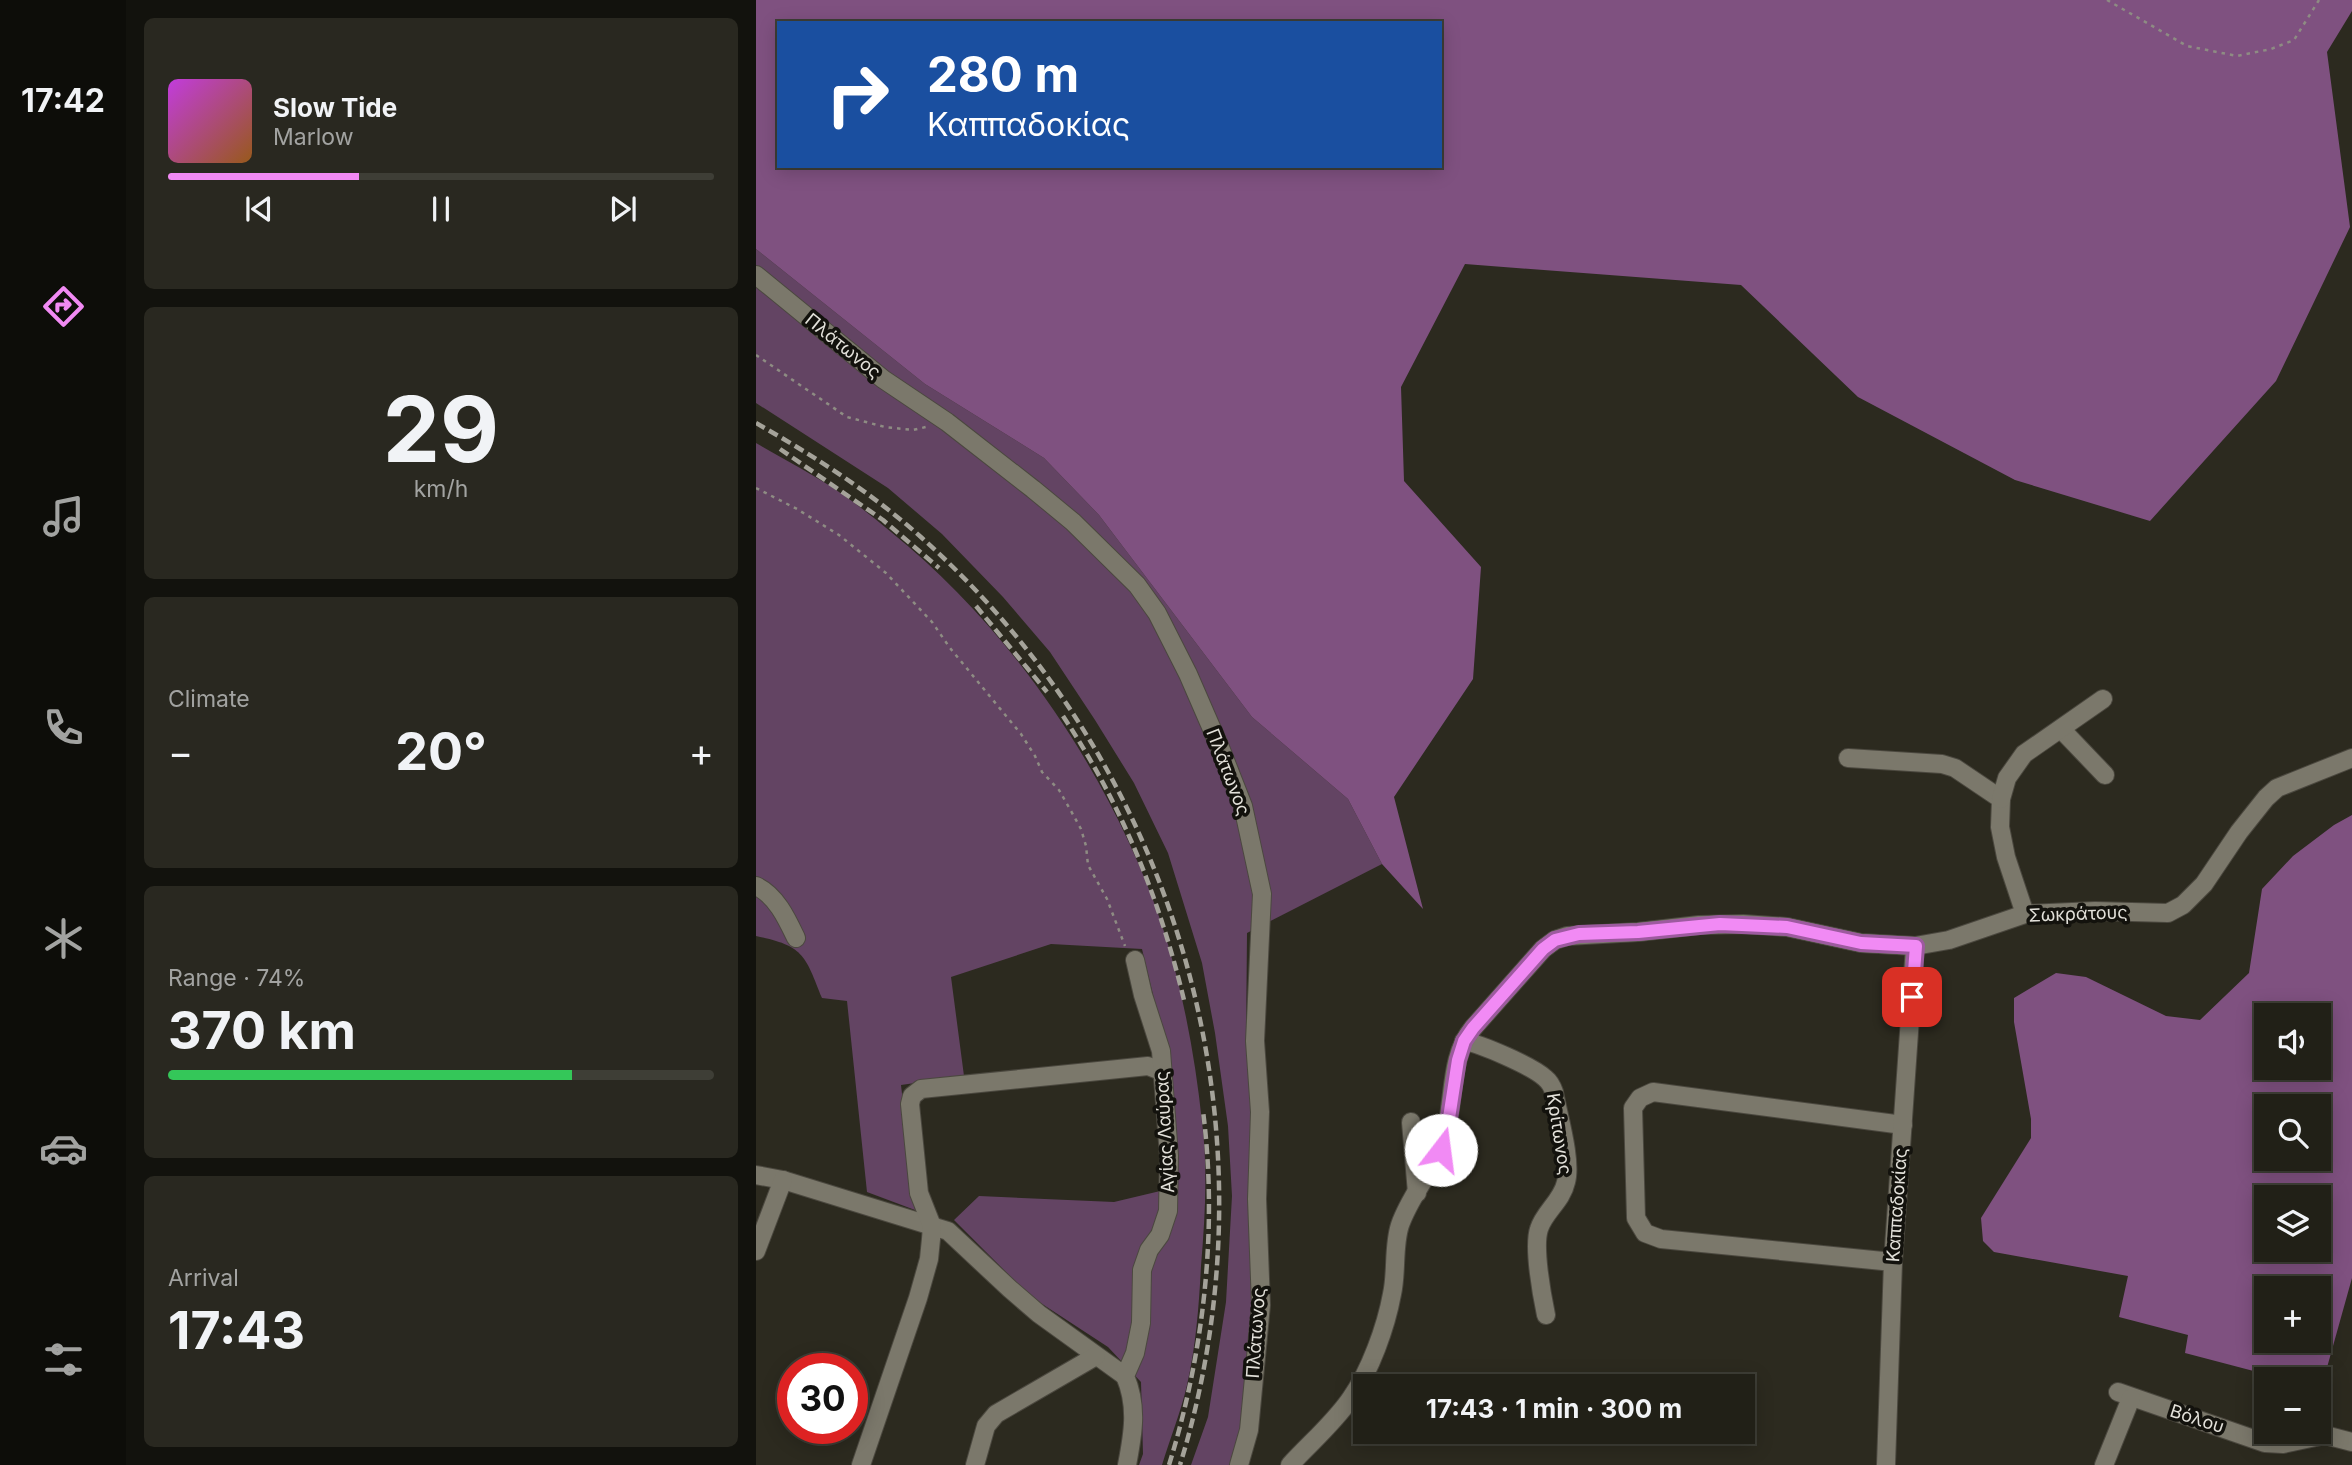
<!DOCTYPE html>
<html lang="en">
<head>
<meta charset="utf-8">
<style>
  body { margin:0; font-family:Inter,sans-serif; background:#292820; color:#f1f3f6; height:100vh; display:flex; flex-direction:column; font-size:26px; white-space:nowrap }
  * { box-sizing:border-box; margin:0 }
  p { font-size:23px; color:#a2a3a1 }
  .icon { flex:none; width:38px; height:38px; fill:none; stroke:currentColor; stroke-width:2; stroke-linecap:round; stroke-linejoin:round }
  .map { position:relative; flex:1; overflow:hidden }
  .drawer { display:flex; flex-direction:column; gap:18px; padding:18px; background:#12120d; width:630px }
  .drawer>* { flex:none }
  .banner { position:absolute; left:21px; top:21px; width:665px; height:147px; border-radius:0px; box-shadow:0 4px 18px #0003,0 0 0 2px #3e3e36; background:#1a4fa0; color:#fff; overflow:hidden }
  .tools { position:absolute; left:1498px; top:1003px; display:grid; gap:14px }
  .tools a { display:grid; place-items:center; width:77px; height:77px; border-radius:0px; background:#212017; box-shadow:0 4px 18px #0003,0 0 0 2px #3e3e36; font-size:35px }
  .speed { position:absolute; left:21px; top:1353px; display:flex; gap:14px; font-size:35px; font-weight:700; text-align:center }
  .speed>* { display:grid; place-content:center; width:91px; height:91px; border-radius:50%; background:#212017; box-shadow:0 4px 18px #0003,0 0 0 2px #3e3e36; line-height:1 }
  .speed .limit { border:10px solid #d22; background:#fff; color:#111 }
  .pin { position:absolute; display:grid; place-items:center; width:60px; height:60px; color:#fff; margin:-30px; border-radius:14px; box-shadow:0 4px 10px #0006 }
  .me { position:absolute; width:77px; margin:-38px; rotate:15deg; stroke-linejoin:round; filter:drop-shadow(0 0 5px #0008) }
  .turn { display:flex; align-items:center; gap:24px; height:147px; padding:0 35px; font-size:32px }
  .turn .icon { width:91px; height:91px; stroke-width:2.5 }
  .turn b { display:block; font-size:49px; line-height:60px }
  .big { font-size:52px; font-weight:700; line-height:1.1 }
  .drawer .tile { flex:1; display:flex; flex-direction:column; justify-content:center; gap:10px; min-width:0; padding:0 24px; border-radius:10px; background:#292820 }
  .drawer .dial { align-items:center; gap:0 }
  .dial b { font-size:91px; line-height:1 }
  .song { display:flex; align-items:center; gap:21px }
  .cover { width:84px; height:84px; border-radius:10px; background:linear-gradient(135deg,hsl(290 70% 55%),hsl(30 70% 35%)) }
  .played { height:7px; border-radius:4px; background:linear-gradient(90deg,#f18af4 35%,#3e3e36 35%) }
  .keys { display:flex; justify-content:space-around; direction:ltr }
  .heat { display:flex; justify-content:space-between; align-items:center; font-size:38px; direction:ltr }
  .charge { height:10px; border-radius:5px; background:linear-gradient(90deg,#34c759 74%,#3e3e36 0) }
  .trip { position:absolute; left:597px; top:1374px; width:402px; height:70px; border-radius:0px; background:#212017; box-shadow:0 4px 18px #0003,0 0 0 2px #3e3e36; font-weight:700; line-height:70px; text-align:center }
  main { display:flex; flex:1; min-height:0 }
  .menu { display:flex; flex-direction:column; width:126px; justify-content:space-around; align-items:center; background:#0d0d09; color:#a2a3a1 }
  .menu .icon { width:49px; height:49px }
  .menu .active { color:#f18af4 }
  .menu b { font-size:32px; color:#f1f3f6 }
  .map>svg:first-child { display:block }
  .green { fill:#634463 }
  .forest { fill:#7f5180; fill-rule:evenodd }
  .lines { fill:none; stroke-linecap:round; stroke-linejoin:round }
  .minor-casing { stroke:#4b483f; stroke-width:20 }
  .path { stroke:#8e8c83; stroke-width:2.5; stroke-dasharray:3.5 5; stroke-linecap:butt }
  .minor { stroke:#7b786b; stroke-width:18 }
  .rail { stroke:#a5a39a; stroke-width:4.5; stroke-dasharray:10 5; stroke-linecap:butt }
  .route-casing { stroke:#9d5a9f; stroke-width:18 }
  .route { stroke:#f18af4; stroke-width:12 }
  .labels { text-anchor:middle; stroke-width:7; stroke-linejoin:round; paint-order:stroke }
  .street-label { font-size:18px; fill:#e3e1da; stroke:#13120d }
</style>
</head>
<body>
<main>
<nav class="menu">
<b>17:42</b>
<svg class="icon active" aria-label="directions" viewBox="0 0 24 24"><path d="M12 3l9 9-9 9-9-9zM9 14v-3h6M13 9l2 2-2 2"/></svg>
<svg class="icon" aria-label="music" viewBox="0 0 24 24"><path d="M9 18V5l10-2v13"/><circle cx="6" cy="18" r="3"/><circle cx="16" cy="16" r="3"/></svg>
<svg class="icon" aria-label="phone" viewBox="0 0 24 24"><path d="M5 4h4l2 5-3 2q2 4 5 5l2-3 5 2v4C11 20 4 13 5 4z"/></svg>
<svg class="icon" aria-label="climate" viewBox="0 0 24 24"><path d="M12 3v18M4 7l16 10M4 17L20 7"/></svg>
<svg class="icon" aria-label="car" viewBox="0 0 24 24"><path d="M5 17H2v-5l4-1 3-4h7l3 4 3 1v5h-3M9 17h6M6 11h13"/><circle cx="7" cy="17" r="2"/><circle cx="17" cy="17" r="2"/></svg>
<svg class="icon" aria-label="filters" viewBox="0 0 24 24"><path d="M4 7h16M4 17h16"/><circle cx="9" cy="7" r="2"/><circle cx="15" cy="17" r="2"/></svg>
</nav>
<section class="drawer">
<div class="tile">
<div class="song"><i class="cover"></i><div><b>Slow Tide</b><p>Marlow</p></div></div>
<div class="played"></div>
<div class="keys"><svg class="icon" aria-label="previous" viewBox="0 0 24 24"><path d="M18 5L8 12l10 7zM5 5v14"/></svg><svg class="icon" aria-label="pause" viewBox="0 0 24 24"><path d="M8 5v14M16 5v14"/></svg><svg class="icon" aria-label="next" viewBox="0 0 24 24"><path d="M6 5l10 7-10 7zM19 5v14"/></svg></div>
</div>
<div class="tile dial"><b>29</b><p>km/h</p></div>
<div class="tile"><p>Climate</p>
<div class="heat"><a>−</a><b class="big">20°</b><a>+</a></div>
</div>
<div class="tile"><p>Range · 74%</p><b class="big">370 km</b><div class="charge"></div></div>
<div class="tile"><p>Arrival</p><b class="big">17:43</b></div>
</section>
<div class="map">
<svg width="1596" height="1465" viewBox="0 0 1596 1465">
  <rect width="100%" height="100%" fill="#2c2a1f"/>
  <!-- green -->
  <g class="green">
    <polygon points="0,249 169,384 288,458 343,515 496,717 592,799 626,864 491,933 490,1045 496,1110 497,1300 486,1424 475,1465 435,1465 452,1417 470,1302 476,1196 472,1126 459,1033 446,963 412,853 378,783 339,720 294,652 247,597 186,534 132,488 0,403"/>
    <path d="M0 443C27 459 57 474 83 492 101 504 118 518 135 532 256 629 355 776 405 922 426 986 439 1055 446 1122 452 1169 449 1218 445 1266 443 1305 440 1346 431 1385 425 1412 414 1438 406 1465H383L387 1454 385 1382 352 1347 274 1296 198 1220 223 1196 358 1202 421 1187 415 1070 386 949 295 944 195 977 208 1076 145 1085 159 1210 111 1192 91 1001 66 998C49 955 48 946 0 936Z"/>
  </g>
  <!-- forest -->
  <g class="forest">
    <path d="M0 0H1596V11L1571 52 1594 227 1520 381 1394 521 1259 480 1102 397 985 285 709 264 645 387 648 481 725 567 717 679 638 797 667 909 626 864 592 799 496 717 343 515 288 458 169 384 0 249ZM23 23H684V166H23Z"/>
    <path d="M1596 815V1278L1565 1389 1563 1388V1379H1528L1429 1353 1432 1335 1363 1317 1372 1276 1238 1252 1227 1241 1225 1218 1275 1138V1119L1258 1022V998L1300 973 1330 977 1410 1016 1444 1020 1493 973 1506 889 1537 856 1578 825ZM1510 1015H1563V1068H1510ZM1510 1106H1563V1158H1510ZM1510 1197H1563V1250H1510ZM1510 1288H1563V1340H1510Z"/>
  </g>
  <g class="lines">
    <defs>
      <g id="minor">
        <polyline points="0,275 127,379 191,422 277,489 317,522 381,585 401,613 432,674 465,750 487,806 506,894 499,1041 504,1112 501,1199 505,1305 493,1430 483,1465"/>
        <polyline points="1305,729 1349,775"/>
        <polyline points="1092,758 1186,764 1199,768 1245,799 1244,827 1250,857 1269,914"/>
        <polyline points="1245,799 1251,778 1268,754 1347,699"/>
        <path d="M0 886C20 895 31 919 40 938"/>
        <path d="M708 1041C725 1044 776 1066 789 1078 794 1082 796 1086 798 1092 802 1114 816 1161 810 1182 806 1201 788 1212 783 1229 777 1247 786 1296 790 1315"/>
        <polyline points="655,1122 661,1193"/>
        <polyline points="0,1175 27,1180 192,1231 254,1289 283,1314 369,1376"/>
        <polyline points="0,1251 27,1180"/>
        <polyline points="1137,1262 905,1239 889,1233 880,1218 877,1108 884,1098 897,1092 1147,1125"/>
        <polyline points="1362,1392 1509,1443 1527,1444 1569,1435 1596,1442"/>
        <polyline points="105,1465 162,1298 173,1259 175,1239 176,1226 163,1193 154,1104 156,1096 165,1089 392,1066 407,1072"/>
        <polyline points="219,1465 230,1426 240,1414 340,1356"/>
        <path d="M371 1465C377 1434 382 1406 369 1376L379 1353 385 1323 386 1270 393 1250 404 1235 412 1211 413 1156 405 1051 387 995 379 960"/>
        <path d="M534 1465C554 1443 578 1423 595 1398 614 1371 630 1327 636 1294 641 1272 637 1246 644 1225 655 1193 680 1168 689 1135 699 1100 693 1057 717 1028L787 949 799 940 811 936 882 932 943 925 987 924 1031 927 1105 943 1159 946 1193 940 1269 914 1339 911 1412 913 1427 905 1448 884 1483 832 1510 798 1521 788 1596 758"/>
        <polyline points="1130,1465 1137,1262 1159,946"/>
        <polyline points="1348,1465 1375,1398"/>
      </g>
    </defs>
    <!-- minor casing -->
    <use href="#minor" class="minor-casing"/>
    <!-- path -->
    <g class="path">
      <polyline points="1351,0 1431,46 1481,56 1515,49 1538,40 1563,0"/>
      <polyline points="0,355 91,417 129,427 157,430 170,427"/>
      <polyline points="0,488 41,509 83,535 130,573 176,622 194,648 265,734 279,756 286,772 303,790 315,811 325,829 330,846 332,865 351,899 369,946"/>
    </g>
    <!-- minor -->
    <use href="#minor" class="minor"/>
    <!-- rail -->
    <g class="rail">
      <path d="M0 423C58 456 116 493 166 538 425 770 526 1132 424 1465"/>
      <polyline points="24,449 127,520 183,568"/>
      <polyline points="220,606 291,692"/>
      <path d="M307 716C366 805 403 897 428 1000"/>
      <path d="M413 1465C448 1352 462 1228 447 1111"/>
    </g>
  </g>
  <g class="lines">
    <defs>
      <polyline id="route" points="685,1150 693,1118 702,1060 708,1041 717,1028 787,949 799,940 823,934 882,932 964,924 1031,927 1105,943 1160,946 1156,997"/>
    </defs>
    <!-- route casing -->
    <use href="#route" class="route-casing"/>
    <!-- route -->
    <use href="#route" class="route"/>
  </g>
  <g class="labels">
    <!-- street labels -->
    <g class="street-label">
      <text transform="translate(87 346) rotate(39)" y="6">Πλάτωνος</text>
      <text transform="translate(472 772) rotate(69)" y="6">Πλάτωνος</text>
      <text transform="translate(1322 914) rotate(-2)" y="6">Σωκράτους</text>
      <text transform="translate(409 1132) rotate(-93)" y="6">Αγίας Λαύρας</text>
      <text transform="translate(803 1134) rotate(81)" y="6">Κρίτωνος</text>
      <text transform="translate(1141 1205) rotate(-86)" y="6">Καππαδοκίας</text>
      <text transform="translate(500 1333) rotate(-86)" y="6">Πλάτωνος</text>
      <text transform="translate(1441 1419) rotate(18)" y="6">Βόλου</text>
    </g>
  </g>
</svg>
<div class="tools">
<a><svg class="icon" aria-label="sound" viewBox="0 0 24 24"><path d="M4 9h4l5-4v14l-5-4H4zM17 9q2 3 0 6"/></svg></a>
<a><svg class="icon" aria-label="search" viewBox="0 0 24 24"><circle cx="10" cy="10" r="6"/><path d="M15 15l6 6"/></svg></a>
<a><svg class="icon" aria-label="layers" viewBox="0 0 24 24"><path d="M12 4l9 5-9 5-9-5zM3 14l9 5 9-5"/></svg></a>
<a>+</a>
<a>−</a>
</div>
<div class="speed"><div class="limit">30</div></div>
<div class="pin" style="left:1156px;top:997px;background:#d93025"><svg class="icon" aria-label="arrive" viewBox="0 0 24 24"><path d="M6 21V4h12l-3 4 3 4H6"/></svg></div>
<svg class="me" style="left:685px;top:1150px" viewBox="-20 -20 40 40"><circle r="19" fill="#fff"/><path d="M0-13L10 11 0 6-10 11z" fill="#f18af4"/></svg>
<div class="trip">17:43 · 1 min · 300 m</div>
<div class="banner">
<div class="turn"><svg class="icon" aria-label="right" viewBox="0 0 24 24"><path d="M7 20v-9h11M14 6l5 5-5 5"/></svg><div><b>280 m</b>Καππαδοκίας</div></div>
</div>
</div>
</main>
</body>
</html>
